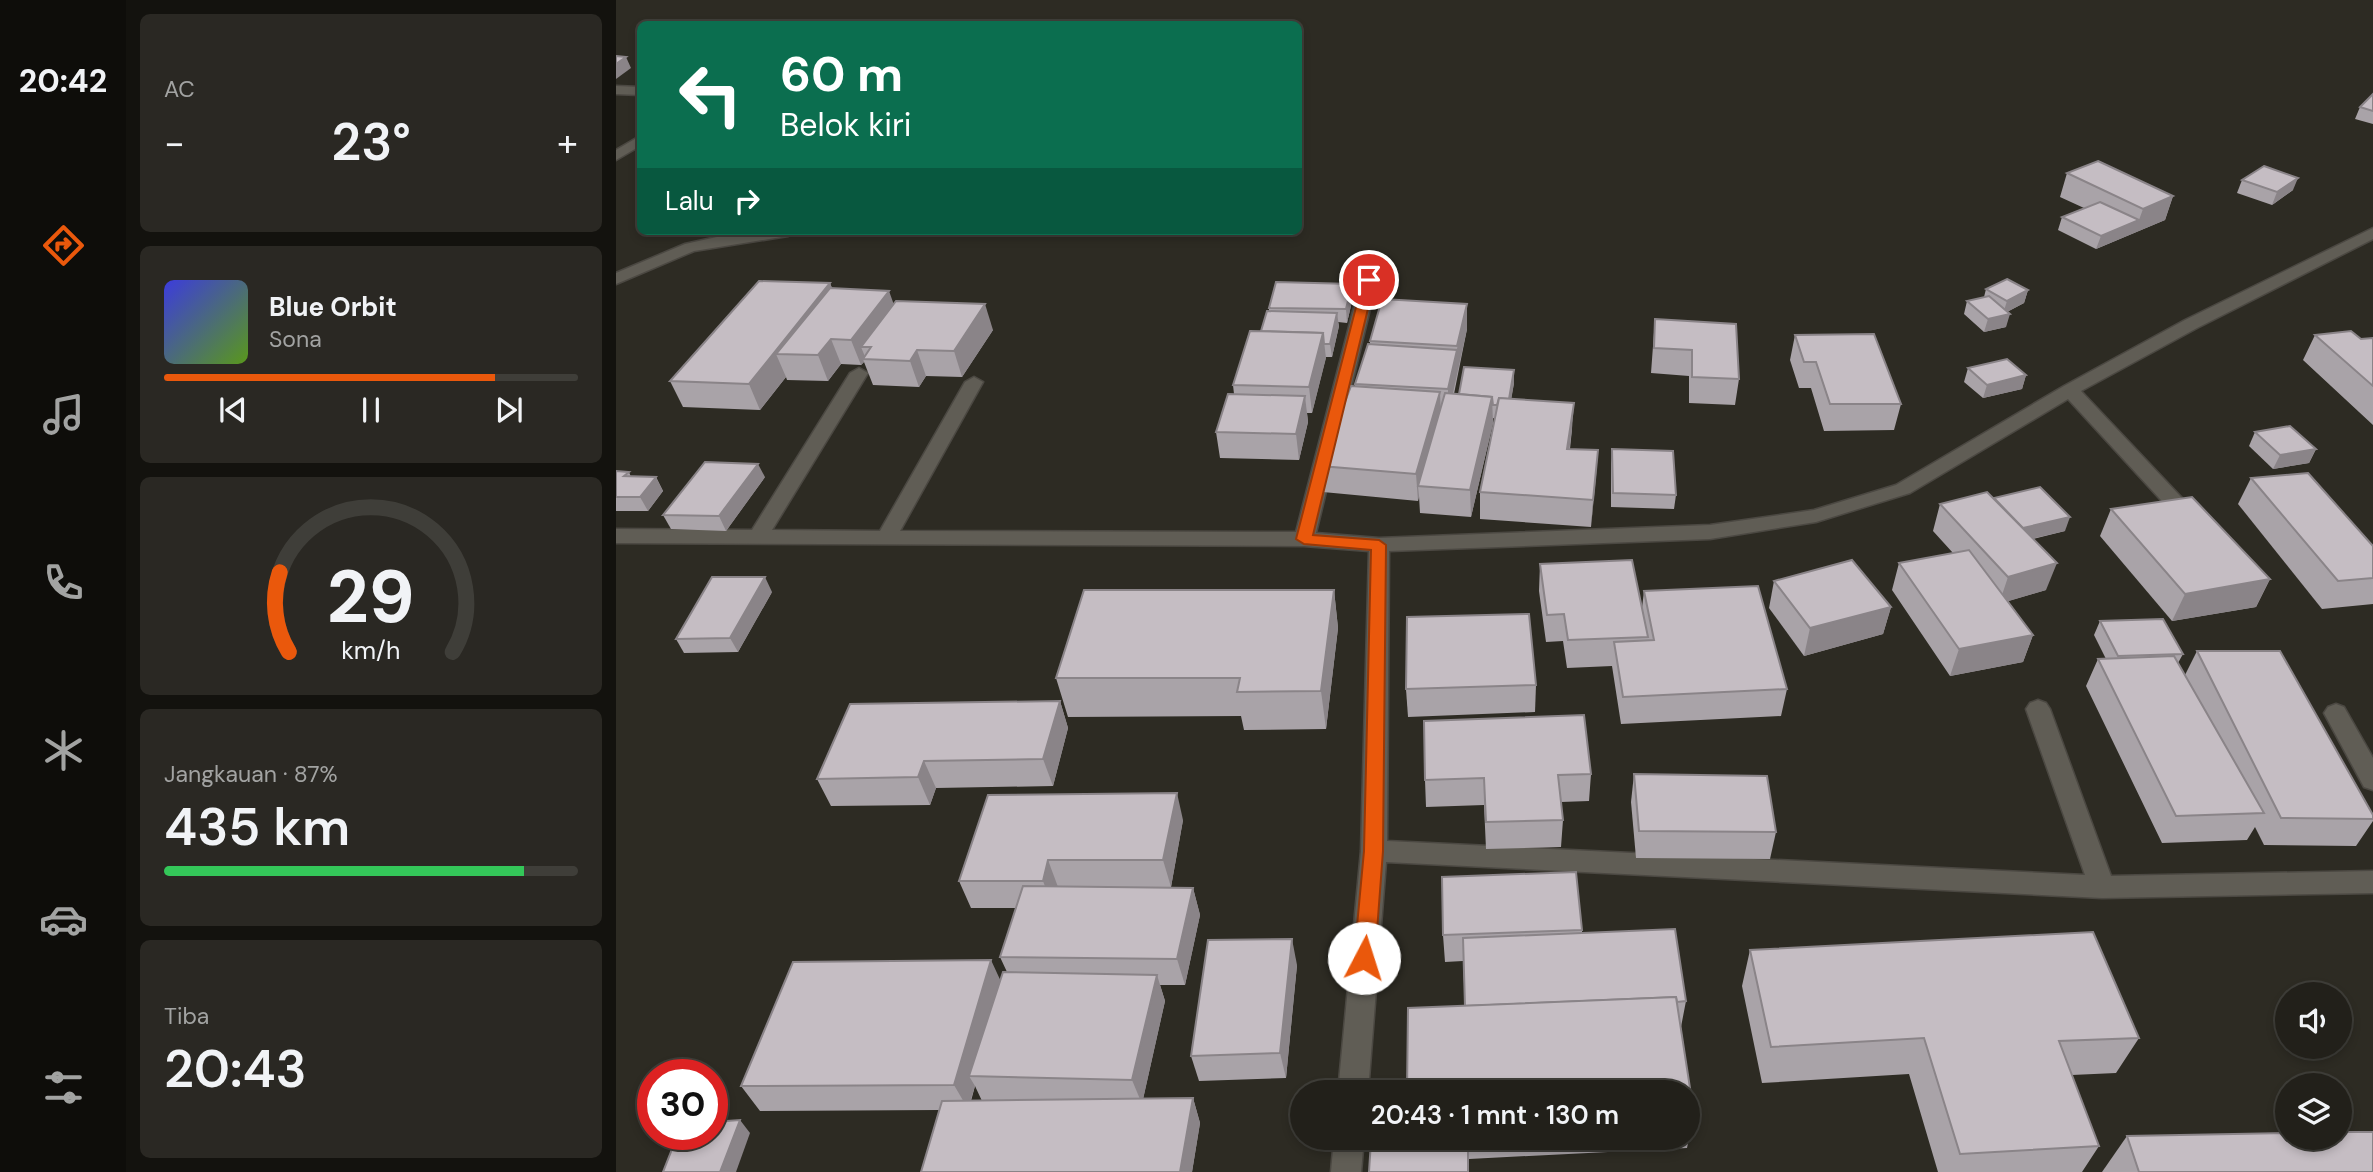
<!DOCTYPE html>
<html lang="id">
<head>
<meta charset="utf-8">
<style>
  body { margin:0; font-family:"DM Sans",sans-serif; background:#2a2823; color:#f1f3f6; height:100vh; display:flex; flex-direction:column; font-size:26px; white-space:nowrap }
  * { box-sizing:border-box; margin:0 }
  p { font-size:23px; color:#a2a3a2 }
  .icon { flex:none; width:38px; height:38px; fill:none; stroke:currentColor; stroke-width:2; stroke-linecap:round; stroke-linejoin:round }
  .map { position:relative; flex:1; overflow:hidden }
  .panel { display:flex; flex-direction:column; gap:14px; padding:14px; background:#13120e; width:490px }
  .panel>* { flex:none }
  .hud { position:absolute; left:21px; top:21px; width:665px; height:214px; border-radius:10px; box-shadow:0 4px 10px #0003,0 0 0 2px #3f3e39; background:#0b6e4f; color:#fff; overflow:hidden }
  .fabs { position:absolute; left:1659px; top:982px; display:grid; gap:14px }
  .fabs a { display:grid; place-items:center; width:77px; height:77px; border-radius:50%; background:#22201a; box-shadow:0 4px 10px #0003,0 0 0 2px #3f3e39; font-size:35px }
  .speed { position:absolute; left:21px; top:1059px; display:flex; gap:14px; font-size:35px; font-weight:700; text-align:center }
  .speed>* { display:grid; place-content:center; width:91px; height:91px; border-radius:50%; background:#22201a; box-shadow:0 4px 10px #0003,0 0 0 2px #3f3e39; line-height:1 }
  .speed .limit { border:10px solid #d22; background:#fff; color:#111 }
  .pin { position:absolute; display:grid; place-items:center; width:60px; height:60px; color:#fff; margin:-30px; border:4px solid #fff; border-radius:50%; box-shadow:0 2px 7px #0007 }
  .me { position:absolute; width:77px; margin:-38px; rotate:5deg; stroke-linejoin:round; filter:drop-shadow(0 0 5px #0008) }
  .turn { display:flex; align-items:center; gap:24px; height:147px; padding:0 28px; font-size:32px }
  .turn .icon { width:91px; height:91px; stroke-width:2.5 }
  .turn b { display:block; font-size:49px; line-height:60px }
  .then { display:flex; align-items:center; height:66px; padding:0 28px; background:#0003; gap:14px; font-size:26px }
  .big { font-size:52px; font-weight:600; line-height:1.1 }
  .panel .tile { flex:1; display:flex; flex-direction:column; justify-content:center; gap:10px; min-width:0; padding:0 24px; border-radius:10px; background:#2a2823 }
  .panel .dial { align-items:center; gap:0 }
  .dial svg { height:182px; overflow:visible; fill:none; stroke:#3f3e39; stroke-width:7; stroke-linecap:round; text-anchor:middle }
  .dial text { fill:#f1f3f6; stroke:none }
  .song { display:flex; align-items:center; gap:21px }
  .cover { width:84px; height:84px; border-radius:10px; background:linear-gradient(135deg,hsl(240 70% 55%),hsl(90 70% 35%)) }
  .played { height:7px; border-radius:4px; background:linear-gradient(90deg,#ea580c 80%,#3f3e39 80%) }
  .keys { display:flex; justify-content:space-around; direction:ltr }
  .heat { display:flex; justify-content:space-between; align-items:center; font-size:38px; direction:ltr }
  .charge { height:10px; border-radius:5px; background:linear-gradient(90deg,#34c759 87%,#3f3e39 0) }
  .trip { position:absolute; left:674px; top:1080px; width:410px; height:70px; border-radius:35px; background:#22201a; box-shadow:0 4px 10px #0003,0 0 0 2px #3f3e39; font-weight:600; line-height:70px; text-align:center }
  main { display:flex; flex:1; min-height:0 }
  .dock { display:flex; flex-direction:column; width:126px; justify-content:space-around; align-items:center; background:#0e0d0a; color:#a2a3a2 }
  .dock .icon { width:49px; height:49px }
  .dock .selected { color:#ea580c }
  .dock b { font-size:32px; color:#f1f3f6 }
  .map>svg:first-child { display:block }
  .lines { fill:none; stroke-linecap:round; stroke-linejoin:round }
  .minor-casing { stroke:#4b4842; stroke-width:3 }
  .minor { fill:#605d55; fill-rule:evenodd }
  .wall { fill:#a9a3a8; fill-rule:evenodd }
  .shaded-wall { fill:#8a8488 }
  .building { fill:#c5bdc3; stroke:#8a8488; stroke-width:2 }
  .route { fill:#ea580c; stroke:#983908; stroke-width:2 }
</style>
</head>
<body>
<main>
<nav class="dock">
<b>20:42</b>
<svg class="icon selected" aria-label="directions" viewBox="0 0 24 24"><path d="M12 3l9 9-9 9-9-9zM9 14v-3h6M13 9l2 2-2 2"/></svg>
<svg class="icon" aria-label="music" viewBox="0 0 24 24"><path d="M9 18V5l10-2v13"/><circle cx="6" cy="18" r="3"/><circle cx="16" cy="16" r="3"/></svg>
<svg class="icon" aria-label="phone" viewBox="0 0 24 24"><path d="M5 4h4l2 5-3 2q2 4 5 5l2-3 5 2v4C11 20 4 13 5 4z"/></svg>
<svg class="icon" aria-label="climate" viewBox="0 0 24 24"><path d="M12 3v18M4 7l16 10M4 17L20 7"/></svg>
<svg class="icon" aria-label="car" viewBox="0 0 24 24"><path d="M5 17H2v-5l4-1 3-4h7l3 4 3 1v5h-3M9 17h6M6 11h13"/><circle cx="7" cy="17" r="2"/><circle cx="17" cy="17" r="2"/></svg>
<svg class="icon" aria-label="filters" viewBox="0 0 24 24"><path d="M4 7h16M4 17h16"/><circle cx="9" cy="7" r="2"/><circle cx="15" cy="17" r="2"/></svg>
</nav>
<section class="panel">
<div class="tile"><p>AC</p>
<div class="heat"><a>−</a><b class="big">23°</b><a>+</a></div>
</div>
<div class="tile">
<div class="song"><i class="cover"></i><div><b>Blue Orbit</b><p>Sona</p></div></div>
<div class="played"></div>
<div class="keys"><svg class="icon" aria-label="previous" viewBox="0 0 24 24"><path d="M18 5L8 12l10 7zM5 5v14"/></svg><svg class="icon" aria-label="pause" viewBox="0 0 24 24"><path d="M8 5v14M16 5v14"/></svg><svg class="icon" aria-label="next" viewBox="0 0 24 24"><path d="M6 5l10 7-10 7zM19 5v14"/></svg></div>
</div>
<div class="tile dial"><svg viewBox="0 0 100 80">
<path d="M14 69A42 42 0 1 1 86 69"/>
<path d="M14 69A42 42 0 0 1 10 34" stroke="#ea580c"/>
<text x="50" y="56" font-size="32" font-weight="700">29</text>
<text x="50" y="72" font-size="11">km/h</text>
</svg></div>
<div class="tile"><p>Jangkauan · 87%</p><b class="big">435 km</b><div class="charge"></div></div>
<div class="tile"><p>Tiba</p><b class="big">20:43</b></div>
</section>
<div class="map">
<svg width="1757" height="1172" viewBox="0 0 1757 1172">
  <rect width="100%" height="100%" fill="#2d2b23"/>
  <g class="lines">
    <defs>
      <g id="minor">
        <polygon points="0,86 24,87 24,95 0,94"/>
        <polygon points="24,136 24,146 0,160 0,150"/>
        <polygon points="1757,228 1757,239 1581,328 1465,391 1581,514 1584,519 1581,524 1567,524 1452,399 1294,493 1200,522 1094,539 773,551 771,841 1469,875 1410,709 1414,703 1422,700 1430,703 1434,709 1495,876 1757,871 1757,893 1486,898 770,862 752,1092 722,1092 745,851 753,551 688,546 0,543 0,529 136,530 234,373 243,368 252,373 156,530 264,531 349,382 358,377 367,382 284,531 680,532 745,280 753,275 761,280 700,533 763,538 1094,525 1198,510 1280,485 1448,386 1569,320"/>
        <polygon points="128,231 180,231 172,236 78,251 0,284 0,273 69,244"/>
        <polygon points="1720,704 1728,707 1757,758 1757,790 1748,787 1708,713 1712,707"/>
        <polygon points="718,1138 748,1138 745,1172 715,1172"/>
      </g>
    </defs>
    <!-- minor casing -->
    <use href="#minor" class="minor-casing"/>
    <!-- minor -->
    <use href="#minor" class="minor"/>
  </g>
  <!-- wall -->
  <g class="wall">
    <polygon points="1757,94 1757,124 1739,119 1744,107"/>
    <polygon points="1451,173 1557,196 1549,220 1480,249 1442,230 1446,217 1468,208 1444,197"/>
    <polygon points="1626,180 1677,190 1656,205 1621,193"/>
    <polygon points="214,283 216,288 377,330 346,377 310,376 303,387 257,385 248,362 245,365 225,364 212,381 171,380 170,377 144,410 67,407 54,381"/>
    <polygon points="736,284 737,297 731,323 722,322 723,326 716,357 710,357 696,413 691,413 692,422 683,460 604,458 600,432 618,394 617,385 645,331 653,311 653,308"/>
    <polygon points="1370,289 1412,290 1408,303 1391,312 1390,327 1368,332 1348,314 1351,301 1368,297"/>
    <polygon points="851,304 851,329 838,394 843,394 898,383 895,399 956,429 954,449 982,450 975,527 864,519 864,492 879,419 877,418 877,423 855,517 804,513 803,496 802,501 707,492 705,466 739,386 739,384 754,344 754,341"/>
    <polygon points="1039,319 1123,379 1119,405 1073,403 1073,376 1035,373"/>
    <polygon points="1179,335 1285,404 1278,430 1208,431 1195,388 1183,388 1174,360"/>
    <polygon points="1699,335 1745,339 1757,338 1757,425 1687,360"/>
    <polygon points="1352,368 1410,375 1406,389 1367,398 1348,382"/>
    <polygon points="1639,432 1700,449 1693,463 1657,469 1633,446"/>
    <polygon points="996,449 1060,495 1058,509 995,507 995,463"/>
    <polygon points="0,471 13,472 15,477 40,477 47,491 32,511 0,511"/>
    <polygon points="149,477 110,531 55,529 47,515"/>
    <polygon points="1635,478 1757,546 1757,604 1706,609 1622,504"/>
    <polygon points="1377,499 1449,531 1417,539 1430,590 1392,601 1417,635 1407,662 1334,676 1276,590 1283,563 1337,553 1317,531 1324,504"/>
    <polygon points="1495,509 1654,579 1640,607 1556,621 1484,536"/>
    <polygon points="924,564 1026,608 1028,591 1171,689 1165,716 1005,724 996,666 951,668 947,641 930,642 923,591"/>
    <polygon points="1158,581 1275,607 1267,634 1188,656 1153,608"/>
    <polygon points="718,590 722,628 710,729 628,730 625,716 452,717 440,678"/>
    <polygon points="156,592 122,652 68,653 60,639"/>
    <polygon points="1484,621 1567,654 1562,663 1569,675 1581,651 1757,815 1757,821 1740,846 1648,845 1639,827 1631,840 1546,843 1470,686 1482,659 1490,659 1478,635"/>
    <polygon points="920,685 919,712 792,717 790,689"/>
    <polygon points="444,701 452,728 437,786 320,788 314,805 215,806 201,779"/>
    <polygon points="975,774 973,801 945,802 947,820 945,847 870,849 868,805 810,807 809,780"/>
    <polygon points="1018,774 1160,832 1154,859 1020,858 1015,802"/>
    <path d="M567 820 555 887H486L577 888 584 915 569 985H544L549 1001 527 1099 577 1098 584 1123 576 1172H305L323 1110 144 1111 125 1086 384 980 391 972 384 957 400 908H355L343 881ZM359 1086 366 1101H355Z"/>
    <polygon points="966,930 966,933 1070,1001 1065,1027 1078,1114 1071,1148 853,1159 853,1172 753,1172 793,1141 792,1138 1071,1138 1071,1092 849,1006 847,961 829,962 827,935"/>
    <polygon points="1134,950 1523,1038 1500,1073 1456,1075 1483,1146 1466,1172 1322,1172 1293,1074 1146,1083 1126,986"/>
    <polygon points="681,965 670,1078 583,1081 575,1056"/>
    <polygon points="1511,1136 1757,1172 1486,1172"/>
  </g>
  <!-- shaded-wall -->
  <g class="shaded-wall">
    <polygon points="10,57 15,68 0,79 0,64"/>
    <polygon points="1682,178 1677,190 1656,205 1661,192"/>
    <polygon points="1557,196 1549,220 1480,249 1485,236 1523,220 1527,209"/>
    <polygon points="214,283 223,308 160,354 170,377 144,410 133,384"/>
    <polygon points="736,284 737,297 731,323 730,309"/>
    <polygon points="1412,290 1408,303 1387,314 1391,301"/>
    <polygon points="273,291 282,316 255,347 245,347 250,359 247,359 248,362 245,365 235,340"/>
    <polygon points="369,304 377,330 346,377 338,351"/>
    <polygon points="851,304 851,329 832,416 832,389"/>
    <polygon points="721,313 723,326 716,357 714,344"/>
    <polygon points="1394,314 1390,327 1368,332 1372,319"/>
    <polygon points="707,333 710,358 696,413 693,387"/>
    <polygon points="215,339 225,364 212,381 202,355"/>
    <polygon points="301,350 310,376 303,387 294,361"/>
    <polygon points="898,370 898,383 892,419 892,406"/>
    <polygon points="1410,375 1406,389 1367,398 1371,385"/>
    <polygon points="824,392 825,418 802,486 803,496 802,501 800,474"/>
    <polygon points="689,396 692,422 683,460 680,434"/>
    <polygon points="876,397 877,423 855,517 854,490"/>
    <polygon points="958,403 956,429 950,475 951,449"/>
    <polygon points="1700,449 1693,463 1657,469 1664,455"/>
    <polygon points="982,450 980,477 975,527 977,500"/>
    <polygon points="142,464 149,477 110,531 103,516"/>
    <polygon points="40,477 47,491 32,511 24,497"/>
    <polygon points="1454,517 1449,531 1402,542 1407,528"/>
    <polygon points="1441,563 1430,590 1383,604 1392,577"/>
    <polygon points="149,577 156,592 122,652 114,638"/>
    <polygon points="1654,579 1640,607 1556,621 1569,594"/>
    <polygon points="718,590 722,628 710,729 705,691"/>
    <polygon points="1275,607 1267,634 1188,656 1194,628"/>
    <polygon points="1417,635 1407,662 1334,676 1343,649"/>
    <polygon points="444,701 452,728 437,786 427,759"/>
    <polygon points="308,761 320,788 314,805 302,777"/>
    <polygon points="561,793 567,820 555,887 547,860"/>
    <polygon points="432,860 442,887 437,908 427,881"/>
    <polygon points="577,888 584,915 569,985 561,959"/>
    <polygon points="676,939 681,965 670,1078 664,1053"/>
    <polygon points="375,960 387,986 353,1076 359,1086 352,1109 338,1085"/>
    <polygon points="541,975 549,1001 526,1104 516,1080"/>
    <polygon points="577,1098 584,1123 576,1172 564,1172"/>
    <polygon points="124,1120 134,1133 120,1172 104,1172"/>
  </g>
  <!-- building -->
  <g class="building">
    <polygon points="0,56 10,57 0,64"/>
    <polygon points="1757,94 1757,111 1744,107"/>
    <polygon points="1482,161 1557,196 1527,209 1451,173"/>
    <polygon points="1648,166 1682,178 1661,192 1626,180"/>
    <polygon points="1484,202 1523,220 1485,236 1446,217"/>
    <polygon points="1391,279 1412,290 1391,301 1370,289"/>
    <polygon points="143,281 214,283 133,384 54,381"/>
    <polygon points="660,282 736,284 730,309 653,308"/>
    <polygon points="214,288 273,291 235,340 215,339 202,355 160,354"/>
    <polygon points="1373,296 1394,314 1372,319 1351,301"/>
    <polygon points="766,299 851,304 841,346 754,341"/>
    <polygon points="280,301 369,304 338,351 301,350 294,361 247,359 255,347 245,347"/>
    <polygon points="651,311 721,313 714,344 708,344 707,333 645,331"/>
    <polygon points="1039,319 1120,324 1123,379 1076,377 1076,350 1038,348"/>
    <polygon points="634,331 707,333 693,387 617,385"/>
    <polygon points="1735,331 1745,339 1757,338 1757,386 1699,335"/>
    <polygon points="1258,334 1285,404 1214,404 1200,362 1188,362 1179,335"/>
    <polygon points="752,344 841,350 832,389 739,384"/>
    <polygon points="1391,359 1410,375 1371,385 1352,368"/>
    <polygon points="848,367 898,370 893,399 883,398 881,405 877,405 876,397 843,394"/>
    <polygon points="735,386 824,392 800,474 705,466"/>
    <polygon points="829,393 876,397 854,490 802,486"/>
    <polygon points="612,394 689,396 680,434 600,432"/>
    <polygon points="883,398 958,403 951,449 982,450 977,500 864,492"/>
    <polygon points="1674,426 1700,449 1664,455 1639,432"/>
    <polygon points="996,449 1057,451 1060,495 997,493"/>
    <polygon points="89,462 142,464 103,516 47,515"/>
    <polygon points="0,471 13,472 8,476 40,477 24,497 0,497"/>
    <polygon points="1692,473 1757,546 1757,578 1722,581 1635,478"/>
    <polygon points="1424,487 1454,517 1407,528 1378,498"/>
    <polygon points="1371,492 1441,563 1392,577 1324,504"/>
    <polygon points="1576,497 1654,579 1569,594 1495,509"/>
    <polygon points="1353,550 1417,635 1343,649 1283,563"/>
    <polygon points="1016,560 1032,637 952,640 948,614 931,615 924,564"/>
    <polygon points="1236,560 1275,607 1194,628 1158,581"/>
    <polygon points="96,577 149,577 114,638 60,639"/>
    <polygon points="1142,586 1171,689 1007,697 998,642 1038,640 1028,591"/>
    <polygon points="468,590 718,590 705,691 621,692 624,678 440,678"/>
    <polygon points="913,614 920,685 790,689 791,617"/>
    <polygon points="1547,619 1567,654 1502,656 1484,621"/>
    <polygon points="1581,651 1664,651 1757,815 1757,819 1665,818"/>
    <polygon points="1558,656 1648,813 1560,816 1482,659"/>
    <polygon points="444,701 427,759 308,761 302,777 201,779 234,704"/>
    <polygon points="968,715 975,774 942,775 947,820 870,822 868,778 809,780 808,721"/>
    <polygon points="1018,774 1151,776 1160,832 1023,831"/>
    <polygon points="561,793 547,860 432,860 427,881 343,881 372,795"/>
    <polygon points="960,872 966,930 827,935 826,877"/>
    <polygon points="407,886 577,888 561,959 384,957"/>
    <polygon points="1059,929 1070,1001 1061,1002 1060,997 849,1006 847,938"/>
    <polygon points="1477,932 1523,1038 1443,1041 1483,1146 1344,1154 1308,1038 1155,1047 1134,950"/>
    <polygon points="676,939 664,1053 575,1056 592,940"/>
    <polygon points="375,960 338,1085 125,1086 177,962"/>
    <polygon points="387,972 541,975 516,1080 353,1076"/>
    <polygon points="1060,997 1078,1114 1071,1114 1071,1092 791,1092 792,1008"/>
    <polygon points="577,1098 564,1172 305,1172 326,1101"/>
    <polygon points="124,1120 104,1172 47,1172 62,1134 96,1134 96,1122"/>
    <polygon points="1724,1132 1757,1132 1757,1172 1523,1172 1511,1136 1671,1133 1671,1138 1724,1138"/>
    <polygon points="755,1141 852,1141 852,1172 753,1172"/>
  </g>
  <!-- route -->
  <polygon class="route" points="753,276 759,280 697,535 763,540 770,545 767,851 759,958 756,965 748,967 741,965 738,958 748,851 755,550 688,544 680,539 747,280"/>
</svg>
<div class="fabs">
<a><svg class="icon" aria-label="sound" viewBox="0 0 24 24"><path d="M4 9h4l5-4v14l-5-4H4zM17 9q2 3 0 6"/></svg></a>
<a><svg class="icon" aria-label="layers" viewBox="0 0 24 24"><path d="M12 4l9 5-9 5-9-5zM3 14l9 5 9-5"/></svg></a>
</div>
<div class="speed"><div class="limit">30</div></div>
<div class="pin" style="left:753px;top:280px;background:#d93025"><svg class="icon" aria-label="arrive" viewBox="0 0 24 24"><path d="M6 21V4h12l-3 4 3 4H6"/></svg></div>
<svg class="me" style="left:748px;top:958px" viewBox="-20 -20 40 40"><circle r="19" fill="#fff"/><path d="M0-13L10 11 0 6-10 11z" fill="#ea580c"/></svg>
<div class="trip">20:43 · 1 mnt · 130 m</div>
<div class="hud">
<div class="turn"><svg class="icon" aria-label="left" viewBox="0 0 24 24"><path d="M17 20v-9H6M10 6l-5 5 5 5"/></svg><div><b>60 m</b>Belok kiri</div></div>
<div class="then">Lalu<svg class="icon" aria-label="right" viewBox="0 0 24 24"><path d="M7 20v-9h11M14 6l5 5-5 5"/></svg></div>
</div>
</div>
</main>
</body>
</html>
